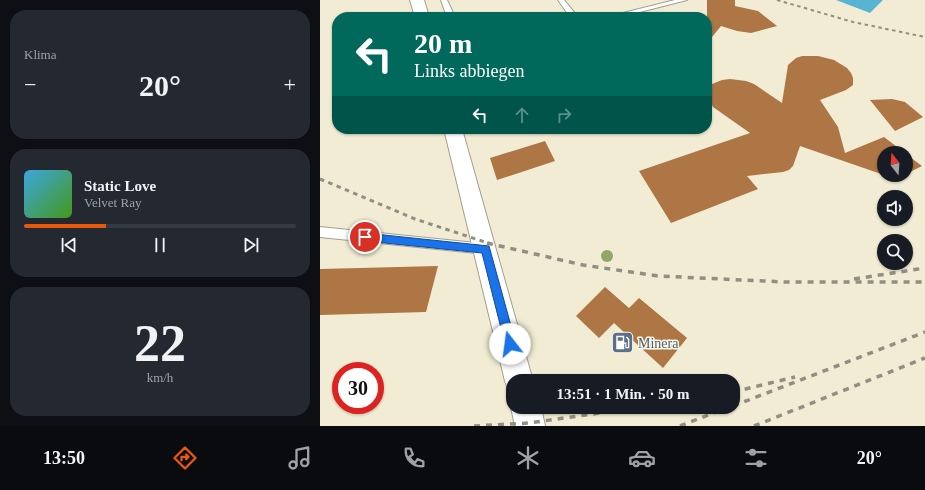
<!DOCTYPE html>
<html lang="de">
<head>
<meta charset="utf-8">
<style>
  body { margin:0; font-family:Georgia,serif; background:#242831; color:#f1f3f6; height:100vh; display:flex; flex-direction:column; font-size:15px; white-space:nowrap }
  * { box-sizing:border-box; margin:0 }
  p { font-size:13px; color:#9ea1a6 }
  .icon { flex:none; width:22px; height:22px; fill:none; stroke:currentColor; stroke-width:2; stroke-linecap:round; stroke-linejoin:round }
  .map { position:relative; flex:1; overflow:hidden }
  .panel { display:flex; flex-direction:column; gap:10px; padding:10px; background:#0d0f14; width:320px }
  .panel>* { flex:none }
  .banner { position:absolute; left:12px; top:12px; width:380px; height:122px; border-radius:16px; box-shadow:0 1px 3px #0004; background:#00695c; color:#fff; overflow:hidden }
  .needle { width:26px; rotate:343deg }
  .buttons { position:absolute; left:557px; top:146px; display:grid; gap:8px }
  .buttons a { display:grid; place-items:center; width:36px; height:36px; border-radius:50%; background:#171b24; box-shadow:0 1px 3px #0004; font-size:20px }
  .speed { position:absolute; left:12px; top:362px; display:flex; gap:8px; font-size:20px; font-weight:700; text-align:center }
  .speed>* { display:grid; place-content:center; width:52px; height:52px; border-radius:50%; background:#171b24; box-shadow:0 1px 3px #0004; line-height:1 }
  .speed .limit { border:6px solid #d22; background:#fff; color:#111 }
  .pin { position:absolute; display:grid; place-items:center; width:34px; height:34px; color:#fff; margin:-17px; border:2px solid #fff; border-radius:50%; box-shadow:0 1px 4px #0007 }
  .me { position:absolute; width:44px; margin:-22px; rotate:345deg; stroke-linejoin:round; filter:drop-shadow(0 0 3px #0008) }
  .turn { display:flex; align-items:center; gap:14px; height:84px; padding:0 16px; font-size:18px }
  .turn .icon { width:52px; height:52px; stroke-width:2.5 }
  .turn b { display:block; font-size:28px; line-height:34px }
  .lanes { display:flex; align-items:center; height:38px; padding:0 16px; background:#0003; justify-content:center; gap:20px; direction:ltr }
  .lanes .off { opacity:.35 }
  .big { font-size:30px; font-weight:800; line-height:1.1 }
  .panel .card { flex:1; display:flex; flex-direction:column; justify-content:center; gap:6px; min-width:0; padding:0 14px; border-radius:16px; background:#242831 }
  .panel .dial { align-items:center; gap:0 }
  .dial b { font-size:52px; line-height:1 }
  .song { display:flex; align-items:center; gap:12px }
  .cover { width:48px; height:48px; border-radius:6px; background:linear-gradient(135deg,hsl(200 70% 55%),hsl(100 70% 35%)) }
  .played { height:4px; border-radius:2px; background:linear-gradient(90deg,#ea580c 30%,#363941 30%) }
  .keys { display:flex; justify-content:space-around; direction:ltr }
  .heat { display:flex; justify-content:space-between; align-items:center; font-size:22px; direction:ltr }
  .trip { position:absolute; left:186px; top:374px; width:234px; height:40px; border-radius:16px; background:#171b24; box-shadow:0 1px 3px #0004; font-weight:800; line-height:40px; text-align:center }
  .dock { display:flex; height:64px; justify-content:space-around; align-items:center; background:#090b0e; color:#9ea1a6 }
  .dock .icon { width:28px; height:28px }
  .dock .current { color:#ea580c }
  .dock b { font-size:18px; color:#f1f3f6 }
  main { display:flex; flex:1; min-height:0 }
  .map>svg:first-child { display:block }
  .built { fill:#f1ecd3; fill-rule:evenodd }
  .water { fill:#59b3d2 }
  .building { fill:#ae7545 }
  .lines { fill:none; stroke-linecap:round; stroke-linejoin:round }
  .service-casing { stroke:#a29f8f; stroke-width:2 }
  .minor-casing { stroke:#a29f8f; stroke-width:2 }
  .service { fill:#fff; fill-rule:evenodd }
  .minor { fill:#fff; fill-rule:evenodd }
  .rail-far2 { stroke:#918f83; stroke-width:2; stroke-dasharray:3.5 3.5; stroke-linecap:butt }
  .rail-far1 { stroke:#918f83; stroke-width:3; stroke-dasharray:4.5 4.5; stroke-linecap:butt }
  .rail { stroke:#918f83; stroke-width:3.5; stroke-dasharray:6 6; stroke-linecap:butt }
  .tree { fill:#90a769 }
  .route { fill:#1a73e8; stroke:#114b97 }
  .labels { text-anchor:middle; stroke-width:3; stroke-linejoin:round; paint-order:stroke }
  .near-service-label { font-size:14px; fill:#4e5e75; stroke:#fbf8e6; text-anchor:start }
</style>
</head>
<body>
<main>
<section class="panel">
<div class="card"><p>Klima</p>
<div class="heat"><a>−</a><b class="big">20°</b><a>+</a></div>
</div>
<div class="card">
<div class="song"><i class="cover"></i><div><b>Static Love</b><p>Velvet Ray</p></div></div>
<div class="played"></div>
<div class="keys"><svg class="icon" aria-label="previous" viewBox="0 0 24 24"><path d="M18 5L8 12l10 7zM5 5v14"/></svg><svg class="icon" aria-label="pause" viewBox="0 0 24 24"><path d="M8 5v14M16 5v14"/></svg><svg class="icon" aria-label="next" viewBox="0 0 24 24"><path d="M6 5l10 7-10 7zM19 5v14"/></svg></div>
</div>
<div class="card dial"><b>22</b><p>km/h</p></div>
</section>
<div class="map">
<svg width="605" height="426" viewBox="0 0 605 426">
  <rect width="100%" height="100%" fill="#fbf8e6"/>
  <!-- built -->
  <path class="built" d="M0 0H516L550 13 563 0H605V426H0ZM17 17H387V129H17ZM564 153H586V175H564ZM564 197H586V219H564ZM564 241H586V263H564ZM21 371H55V405H21ZM193 381H413V407H193Z"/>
  <!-- water -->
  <polygon class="water" points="516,0 563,0 550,13"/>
  <!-- building -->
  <g class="building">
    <polygon points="387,0 415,0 415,6 438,11 457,26 431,33 417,31 401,26 387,43"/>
    <polygon points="482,56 498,56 514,60 527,68 531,73 533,78 533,85 526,90 500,100 518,127 525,153 564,137 585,153 564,153 564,175 480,146 473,166 469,170 463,172 427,176 438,189 351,223 319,171 430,133 393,107 387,96 387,86 402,80 410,79 426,81 434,84 462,103 468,65 476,58"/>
    <polygon points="572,99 585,102 603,117 575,131 550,100"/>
    <polygon points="225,141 235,161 177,180 170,158"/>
    <polygon points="586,154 602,166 586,174"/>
    <polygon points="118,266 106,312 0,315 0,269"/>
    <polygon points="285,287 309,308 319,298 367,338 343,368 294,323 279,338 256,316"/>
  </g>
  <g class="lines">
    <defs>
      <g id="service">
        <polygon points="121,0 127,0 135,17 127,17"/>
        <polygon points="238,0 244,0 258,17 250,17"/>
        <polygon points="355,0 367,0 300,17 287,17"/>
        <polygon points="0,227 166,244 170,245 172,249 170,253 166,254 0,237"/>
      </g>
      <g id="minor">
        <polygon points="90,0 104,0 109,17 95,17"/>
        <polygon points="124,129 142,129 213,381 193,381 193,393 189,391 185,381"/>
        <polygon points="193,402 193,407 221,407 225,426 195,426 191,407"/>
      </g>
    </defs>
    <!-- service casing -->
    <use href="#service" class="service-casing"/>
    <!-- minor casing -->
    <use href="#minor" class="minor-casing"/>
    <!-- service -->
    <use href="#service" class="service"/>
    <!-- minor -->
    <use href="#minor" class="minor"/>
    <!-- rail-far2 -->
    <polyline class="rail-far2" points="457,0 533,22 605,37"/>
    <!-- rail-far1 -->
    <polyline class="rail-far1" points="0,179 95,219 171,244"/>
    <!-- rail -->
    <g class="rail">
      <polyline points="167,243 263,265 338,276 465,282 605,282"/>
      <polyline points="534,279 605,268"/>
      <polyline points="413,392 475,377"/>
      <polyline points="413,406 605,332"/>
      <polyline points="154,426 209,423 322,407"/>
      <polyline points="360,426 409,407"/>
      <polyline points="434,426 605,358"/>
    </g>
  </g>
  <!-- trees -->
  <circle class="tree" cx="287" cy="256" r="6"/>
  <!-- route -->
  <polygon class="route" points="45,233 169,246 196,344 194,347 190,349 186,347 185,344 162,253 45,241 42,240 40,237 42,234"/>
  <!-- icons -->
  <defs>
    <symbol id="fuel-square" viewBox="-11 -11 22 22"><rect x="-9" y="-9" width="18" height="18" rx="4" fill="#5c6f8a" stroke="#fbf8e6"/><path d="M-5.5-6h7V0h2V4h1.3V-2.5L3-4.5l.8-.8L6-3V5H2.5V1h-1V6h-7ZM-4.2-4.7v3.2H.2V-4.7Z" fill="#fff"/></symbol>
  </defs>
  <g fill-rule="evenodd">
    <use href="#fuel-square" x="290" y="330" width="25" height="25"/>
  </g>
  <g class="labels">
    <!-- near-service labels -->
    <g class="near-service-label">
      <text x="318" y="348">Minera</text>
    </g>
  </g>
</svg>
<div class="buttons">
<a><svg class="needle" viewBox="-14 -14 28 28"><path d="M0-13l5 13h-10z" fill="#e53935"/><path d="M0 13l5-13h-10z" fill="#9ea1a6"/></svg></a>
<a><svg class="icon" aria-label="sound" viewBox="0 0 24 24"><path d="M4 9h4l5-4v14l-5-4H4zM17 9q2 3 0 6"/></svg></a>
<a><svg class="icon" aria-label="search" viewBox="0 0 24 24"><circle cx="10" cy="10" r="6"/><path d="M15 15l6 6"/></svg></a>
</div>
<div class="speed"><div class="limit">30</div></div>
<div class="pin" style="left:45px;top:237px;background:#d93025"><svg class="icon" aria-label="arrive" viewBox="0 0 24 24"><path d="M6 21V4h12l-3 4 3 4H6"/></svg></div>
<svg class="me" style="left:190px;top:344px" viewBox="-20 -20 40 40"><circle r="19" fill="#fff"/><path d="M0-13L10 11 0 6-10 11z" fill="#1a73e8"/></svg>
<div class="trip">13:51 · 1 Min. · 50 m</div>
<div class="banner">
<div class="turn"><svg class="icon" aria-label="left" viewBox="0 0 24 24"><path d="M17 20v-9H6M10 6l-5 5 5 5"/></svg><div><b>20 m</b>Links abbiegen</div></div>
<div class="lanes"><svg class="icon" aria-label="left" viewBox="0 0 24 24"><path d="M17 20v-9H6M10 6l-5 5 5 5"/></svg><svg class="icon off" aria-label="ahead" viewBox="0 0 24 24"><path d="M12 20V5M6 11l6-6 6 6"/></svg><svg class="icon off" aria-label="right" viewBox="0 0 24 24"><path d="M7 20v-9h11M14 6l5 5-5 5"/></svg></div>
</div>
</div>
</main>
<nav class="dock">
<b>13:50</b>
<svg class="icon current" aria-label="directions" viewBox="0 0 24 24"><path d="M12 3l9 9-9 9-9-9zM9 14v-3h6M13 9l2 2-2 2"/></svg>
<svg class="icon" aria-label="music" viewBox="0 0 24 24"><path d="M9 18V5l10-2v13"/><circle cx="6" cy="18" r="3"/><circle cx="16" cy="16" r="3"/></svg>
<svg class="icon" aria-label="phone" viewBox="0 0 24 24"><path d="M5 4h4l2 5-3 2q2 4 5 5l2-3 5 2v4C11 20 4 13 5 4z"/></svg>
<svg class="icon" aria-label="climate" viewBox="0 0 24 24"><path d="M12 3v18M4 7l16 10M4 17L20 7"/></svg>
<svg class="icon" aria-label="car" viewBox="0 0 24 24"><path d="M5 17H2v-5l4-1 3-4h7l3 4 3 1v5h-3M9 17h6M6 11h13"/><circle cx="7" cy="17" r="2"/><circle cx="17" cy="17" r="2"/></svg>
<svg class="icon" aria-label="filters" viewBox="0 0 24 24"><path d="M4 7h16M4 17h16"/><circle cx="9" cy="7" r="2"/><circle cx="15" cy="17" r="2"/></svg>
<b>20°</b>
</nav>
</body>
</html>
